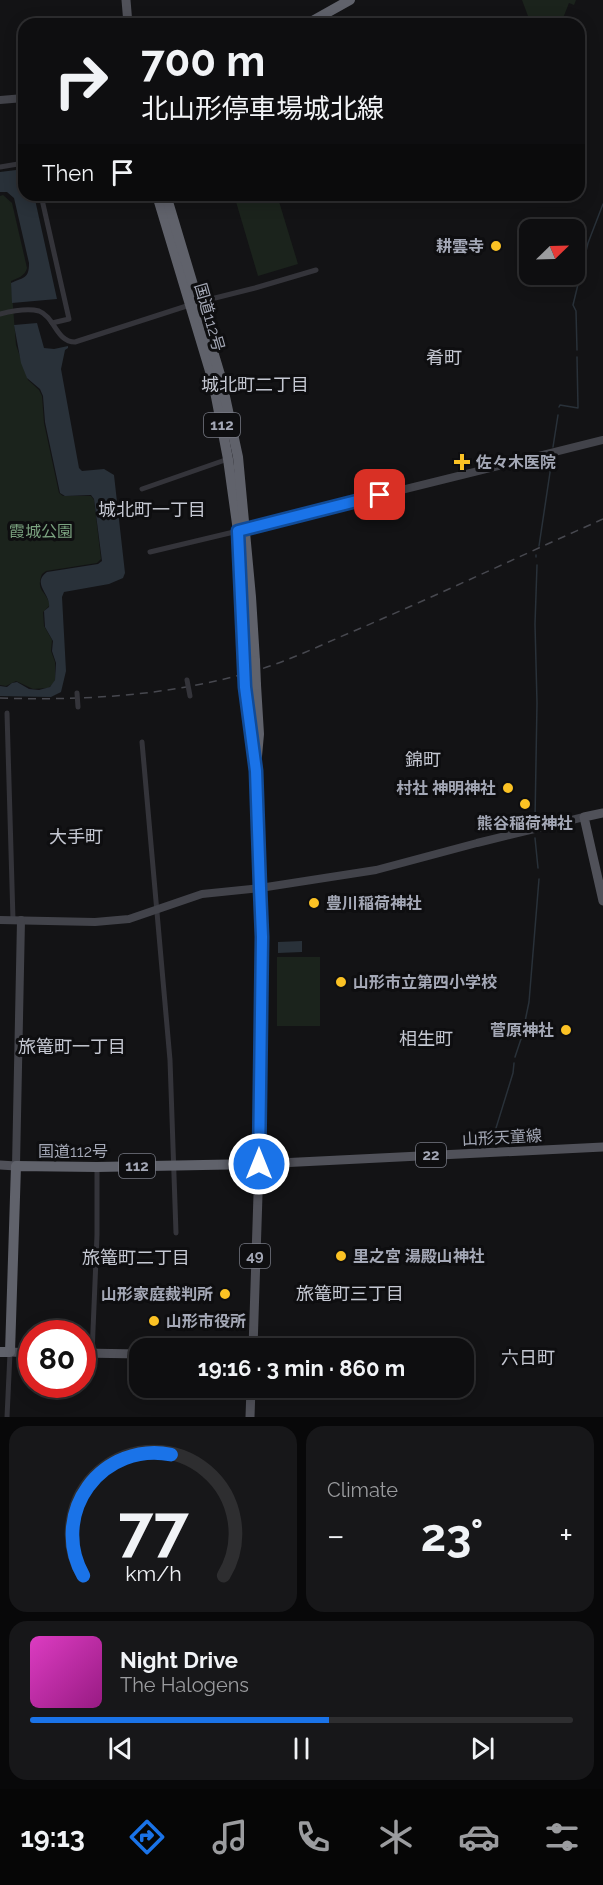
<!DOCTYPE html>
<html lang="en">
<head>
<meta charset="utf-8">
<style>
  body { margin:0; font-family:Raleway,"Noto Sans JP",sans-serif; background:#171719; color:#f1f3f6; height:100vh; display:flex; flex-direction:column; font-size:22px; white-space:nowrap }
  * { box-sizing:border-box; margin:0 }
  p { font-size:20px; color:#9b9c9f }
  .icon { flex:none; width:33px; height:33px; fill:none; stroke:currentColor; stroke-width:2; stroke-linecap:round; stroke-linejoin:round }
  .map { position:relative; height:1417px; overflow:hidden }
  .sheet { display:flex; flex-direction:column; gap:9px; padding:9px; background:#080809; flex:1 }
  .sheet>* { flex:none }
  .top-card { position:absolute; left:18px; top:18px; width:567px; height:183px; border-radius:18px; box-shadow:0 3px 15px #0003,0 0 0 2px #2e2e30; background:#0e0e10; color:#f1f3f6; overflow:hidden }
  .needle { width:39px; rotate:67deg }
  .fabs { position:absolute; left:519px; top:219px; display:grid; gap:12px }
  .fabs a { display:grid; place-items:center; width:66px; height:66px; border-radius:12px; background:#0e0e10; box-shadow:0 3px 15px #0003,0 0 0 2px #2e2e30; font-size:30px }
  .speed { position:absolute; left:18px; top:1320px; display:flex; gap:12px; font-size:30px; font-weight:700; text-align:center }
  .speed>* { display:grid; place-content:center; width:78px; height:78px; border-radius:50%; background:#0e0e10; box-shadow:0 3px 15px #0003,0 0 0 2px #2e2e30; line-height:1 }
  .speed .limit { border:9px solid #d22; background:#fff; color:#111 }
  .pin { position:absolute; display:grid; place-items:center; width:51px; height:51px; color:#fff; margin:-26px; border-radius:12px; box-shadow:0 3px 9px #0006 }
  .me { position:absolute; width:66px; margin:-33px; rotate:0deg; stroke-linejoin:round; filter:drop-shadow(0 0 4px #0008) }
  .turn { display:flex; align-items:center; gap:21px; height:126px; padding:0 24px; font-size:27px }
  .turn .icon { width:78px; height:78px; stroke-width:2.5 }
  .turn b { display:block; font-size:42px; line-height:51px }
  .then { display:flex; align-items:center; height:57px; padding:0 24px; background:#0003; gap:12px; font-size:22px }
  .big { font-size:45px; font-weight:700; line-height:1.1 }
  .sheet .tile { flex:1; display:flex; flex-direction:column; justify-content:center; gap:9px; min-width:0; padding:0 21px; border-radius:18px; background:#171719 }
  .sheet .dial { align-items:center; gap:0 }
  .dial svg { height:156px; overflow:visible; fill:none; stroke:#2e2e30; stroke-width:7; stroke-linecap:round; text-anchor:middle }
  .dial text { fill:#f1f3f6; stroke:none }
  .song { display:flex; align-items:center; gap:18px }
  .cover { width:72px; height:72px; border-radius:9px; background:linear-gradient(135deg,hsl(310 70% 55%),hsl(310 70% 35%)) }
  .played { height:6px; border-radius:3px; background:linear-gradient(90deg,#1a73e8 55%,#2e2e30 55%) }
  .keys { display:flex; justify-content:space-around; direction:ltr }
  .heat { display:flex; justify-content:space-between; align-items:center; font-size:33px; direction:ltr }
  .sheet .tiles { flex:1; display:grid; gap:9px; grid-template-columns:1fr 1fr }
  .tile:last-child { grid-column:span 2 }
  .trip { position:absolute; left:129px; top:1338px; width:345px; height:60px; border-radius:18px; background:#0e0e10; box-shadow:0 3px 15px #0003,0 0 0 2px #2e2e30; font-weight:700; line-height:60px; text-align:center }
  .tab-bar { display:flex; height:96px; justify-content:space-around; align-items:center; background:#060606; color:#9b9c9f }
  .tab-bar .icon { width:42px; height:42px }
  .tab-bar .active { color:#1a73e8 }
  .tab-bar b { font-size:27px; color:#f1f3f6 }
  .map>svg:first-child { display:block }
  .green { fill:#1b231c }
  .water { fill:#293139 }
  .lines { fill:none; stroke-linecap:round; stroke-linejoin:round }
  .stream { stroke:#293139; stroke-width:1.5 }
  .street { stroke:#34343a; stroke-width:5 }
  .secondary { stroke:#42434a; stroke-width:8 }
  .primary { stroke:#505159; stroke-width:9 }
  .highway { stroke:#60626b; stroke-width:10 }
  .rail { stroke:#47484f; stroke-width:1.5; stroke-dasharray:8 6; stroke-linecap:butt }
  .street-bridge { stroke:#34343a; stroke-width:5 }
  .highway-bridge { stroke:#60626b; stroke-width:10 }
  .route-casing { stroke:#114b97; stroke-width:15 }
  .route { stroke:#1a73e8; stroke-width:10 }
  .poi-dot { fill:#fbc224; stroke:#0e0e10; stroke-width:2 }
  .labels { text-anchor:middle; stroke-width:6; stroke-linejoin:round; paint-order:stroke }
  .shield { fill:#0e0e10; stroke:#777a84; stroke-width:1.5 }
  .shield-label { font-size:15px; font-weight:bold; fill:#a4a8b6 }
  .poi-label { font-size:16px; font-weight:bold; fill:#a4a8b6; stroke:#0e0e10; text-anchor:start }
  .street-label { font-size:16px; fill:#a4a8b6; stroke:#0e0e10 }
  .park-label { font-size:16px; fill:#7aa27f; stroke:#0e0e10 }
  .neighbourhood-label { font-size:18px; fill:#c5c8d2; stroke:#0e0e10 }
</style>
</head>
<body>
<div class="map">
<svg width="603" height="1417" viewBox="0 0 603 1417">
  <rect width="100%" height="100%" fill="#131315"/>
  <!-- green -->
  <g class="green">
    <polygon points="522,0 576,0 574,5 569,3 563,18 578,24 535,24 526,19 528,16"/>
    <path d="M3 195 12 203 27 268C25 276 18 278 11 281L16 345 28 380 39 390 42 396 44 423 59 493 63 496H91L94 500 101 559 97 563 46 571 42 574C36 590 44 590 49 602V606L43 612 44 626 52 640 51 651 55 662V680L53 684 48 688 33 689 16 681 6 686 0 685V196Z"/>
    <polygon points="234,195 277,195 298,264 258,276"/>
    <rect x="277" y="957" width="43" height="69"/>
  </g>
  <!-- water -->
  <g class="water">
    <path d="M24 169V195H34L57 299 12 303 11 283C24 277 29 279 29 263L14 198 7 192H0V172Z"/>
    <path d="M37 323 44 348 54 349 68 346V348L65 350 61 369 79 468 82 471 104 469 114 475 125 573 123 578 109 584 64 592 62 597 66 671 61 692 51 697 0 696V686L7 687 12 683 17 682 29 689 39 690 50 687 55 680 56 663 52 651 53 641 45 627 44 611 49 607C51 594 31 584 47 572L98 564 102 561 94 499 91 495 65 496 60 493 45 422 43 396 40 389 27 378 21 363 14 325Z"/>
    <polygon points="302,941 302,952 278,953 278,942"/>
  </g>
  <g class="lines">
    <!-- stream -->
    <g class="stream">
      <polyline points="577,350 576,311 573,305 588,243 603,204"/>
      <polyline points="559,407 560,405 578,408 577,357"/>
      <polyline points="553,447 558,415"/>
      <polyline points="539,546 552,459"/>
      <polyline points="536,555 536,557"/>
      <polyline points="535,820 537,703 535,624 537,565"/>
      <polyline points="535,838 538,868"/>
      <polyline points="515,1057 522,1036 529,1002 539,879"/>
      <polyline points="492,1141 513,1073 514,1063"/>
    </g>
    <!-- street -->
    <g class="street">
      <polyline points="0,167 24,163"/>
      <polyline points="41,195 69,319 52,323"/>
      <path d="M0 314C12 311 27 308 39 311 55 317 56 342 75 342L199 302 255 288 316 270"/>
      <polyline points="142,489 228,459"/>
      <polyline points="150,552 238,531"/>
      <polyline points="7,713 13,920"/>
      <polyline points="142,742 170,1060 176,1233"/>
      <polyline points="92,1354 97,1235 97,1167"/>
      <polyline points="7,1417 10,1353"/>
    </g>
    <!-- secondary -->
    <g class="secondary">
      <polyline points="0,100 24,98"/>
      <polyline points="240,530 603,440"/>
      <polyline points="0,920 95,922 129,919 202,894 260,888 376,870 477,843 584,817"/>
      <polyline points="16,1166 21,920"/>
    </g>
    <!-- primary -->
    <g class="primary">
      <polyline points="126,0 128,24"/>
      <polyline points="603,813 584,817 603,901"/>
      <polyline points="0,1165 16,1166"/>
      <polyline points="253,1348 259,1164 603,1147"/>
      <polyline points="10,1352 32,1353"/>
      <polyline points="82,1353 140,1354"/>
      <polyline points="250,1417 251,1388"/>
    </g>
    <!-- highway -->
    <g class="highway">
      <polyline points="307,24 350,0"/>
      <polyline points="157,195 213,381 228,459 238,531 244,663"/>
      <polyline points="166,195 221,378 238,457 251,597 255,661"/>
      <polyline points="256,685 259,734 257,756"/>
      <polyline points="0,1352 10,1352 16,1166 97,1167 259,1164 262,937 256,771 245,687"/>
    </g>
    <!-- rail -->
    <path class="rail" d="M0 698C88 701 177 695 261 669 293 659 323 644 354 631 438 595 520 556 603 519"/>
    <!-- street-bridge -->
    <g class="street-bridge">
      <polyline points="187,680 190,696"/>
      <polyline points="77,693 78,707"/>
    </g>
    <!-- highway-bridge -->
    <g class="highway-bridge">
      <polyline points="255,661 256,685"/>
      <polyline points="244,663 245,687"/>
    </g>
  </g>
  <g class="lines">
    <defs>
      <polyline id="route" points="259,1164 262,937 260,888 256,771 245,687 238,531 380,495"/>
    </defs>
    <!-- route casing -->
    <use href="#route" class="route-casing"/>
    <!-- route -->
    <use href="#route" class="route"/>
  </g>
  <!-- markers -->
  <g class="poi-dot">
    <circle cx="496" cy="246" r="6"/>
    <path d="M459 453h6v6h6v6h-6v6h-6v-6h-6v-6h6z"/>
    <circle cx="508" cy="788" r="6"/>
    <circle cx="525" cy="804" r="6"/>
    <circle cx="314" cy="903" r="6"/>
    <circle cx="341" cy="982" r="6"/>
    <circle cx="566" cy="1030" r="6"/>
    <circle cx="341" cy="1256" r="6"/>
    <circle cx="225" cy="1294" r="6"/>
    <circle cx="154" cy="1321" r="6"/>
  </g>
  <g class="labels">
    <!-- shield labels -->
    <g class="shield">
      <rect x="204" y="413" width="36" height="24" rx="4.5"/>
      <rect x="416" y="1143" width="30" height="24" rx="4.5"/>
      <rect x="119" y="1154" width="36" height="24" rx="4.5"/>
      <rect x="240" y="1244" width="30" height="24" rx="4.5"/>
    </g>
    <g class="shield-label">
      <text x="222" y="430">112</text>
      <text x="431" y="1160">22</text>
      <text x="137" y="1171">112</text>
      <text x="255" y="1261">49</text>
    </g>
    <!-- poi labels -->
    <g class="poi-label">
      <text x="484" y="252" text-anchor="end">耕雲寺</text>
      <text x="476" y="468">佐々木医院</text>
      <text x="496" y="794" text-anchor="end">村社 神明神社</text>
      <text x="525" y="829" text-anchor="middle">熊谷稲荷神社</text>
      <text x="326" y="909">豊川稲荷神社</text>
      <text x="353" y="988">山形市立第四小学校</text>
      <text x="554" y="1036" text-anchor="end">菅原神社</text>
      <text x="353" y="1262">里之宮 湯殿山神社</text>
      <text x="213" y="1300" text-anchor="end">山形家庭裁判所</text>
      <text x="166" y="1327">山形市役所</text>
    </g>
    <!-- street labels -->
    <g class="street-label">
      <text transform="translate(210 317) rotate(74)" y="6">国道112号</text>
      <text transform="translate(502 1137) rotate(-3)" y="6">山形天童線</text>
      <text x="73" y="1157">国道112号</text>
    </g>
    <!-- park labels -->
    <g class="park-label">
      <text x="41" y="537">霞城公園</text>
    </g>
    <!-- neighbourhood labels -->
    <g class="neighbourhood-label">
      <text x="444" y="364">肴町</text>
      <text x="255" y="391">城北町二丁目</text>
      <text x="152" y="516">城北町一丁目</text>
      <text x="423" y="766">錦町</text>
      <text x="76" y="843">大手町</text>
      <text x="426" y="1045">相生町</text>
      <text x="72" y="1053">旅篭町一丁目</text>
      <text x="136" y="1264">旅篭町二丁目</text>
      <text x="350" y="1300">旅篭町三丁目</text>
      <text x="528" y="1364">六日町</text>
    </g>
  </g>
</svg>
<div class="fabs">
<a><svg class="needle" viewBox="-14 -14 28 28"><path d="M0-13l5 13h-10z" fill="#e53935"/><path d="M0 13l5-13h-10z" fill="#9b9c9f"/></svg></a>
</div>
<div class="speed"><div class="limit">80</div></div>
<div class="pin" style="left:380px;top:495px;background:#d93025"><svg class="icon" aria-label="arrive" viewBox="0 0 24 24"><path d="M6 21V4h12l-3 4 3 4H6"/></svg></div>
<svg class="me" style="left:259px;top:1164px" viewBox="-20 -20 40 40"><circle r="17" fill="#1a73e8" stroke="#fff" stroke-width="3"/><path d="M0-11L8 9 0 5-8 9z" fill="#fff"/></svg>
<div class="trip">19:16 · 3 min · 860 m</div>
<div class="top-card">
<div class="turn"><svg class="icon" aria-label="right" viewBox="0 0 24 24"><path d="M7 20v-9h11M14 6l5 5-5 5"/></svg><div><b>700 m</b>北山形停車場城北線</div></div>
<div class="then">Then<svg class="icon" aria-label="arrive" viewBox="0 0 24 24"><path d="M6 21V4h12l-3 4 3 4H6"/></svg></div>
</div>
</div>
<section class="sheet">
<div class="tiles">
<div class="tile dial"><svg viewBox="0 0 100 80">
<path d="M14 69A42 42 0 1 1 86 69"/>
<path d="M14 69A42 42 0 0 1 59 7" stroke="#1a73e8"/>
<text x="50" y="56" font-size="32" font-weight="700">77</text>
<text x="50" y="72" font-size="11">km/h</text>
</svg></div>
<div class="tile"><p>Climate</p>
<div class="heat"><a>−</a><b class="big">23°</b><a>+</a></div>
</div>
<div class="tile">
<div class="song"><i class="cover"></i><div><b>Night Drive</b><p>The Halogens</p></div></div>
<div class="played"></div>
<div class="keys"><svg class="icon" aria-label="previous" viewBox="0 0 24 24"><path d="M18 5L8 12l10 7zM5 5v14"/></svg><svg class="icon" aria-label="pause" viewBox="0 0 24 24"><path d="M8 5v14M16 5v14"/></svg><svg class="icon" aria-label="next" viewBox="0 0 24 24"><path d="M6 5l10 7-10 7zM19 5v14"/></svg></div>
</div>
</div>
</section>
<nav class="tab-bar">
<b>19:13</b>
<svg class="icon active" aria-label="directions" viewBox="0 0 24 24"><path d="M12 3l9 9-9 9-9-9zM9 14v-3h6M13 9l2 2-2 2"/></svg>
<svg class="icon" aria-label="music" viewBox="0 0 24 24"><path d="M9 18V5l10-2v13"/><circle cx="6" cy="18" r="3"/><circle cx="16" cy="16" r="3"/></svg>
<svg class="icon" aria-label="phone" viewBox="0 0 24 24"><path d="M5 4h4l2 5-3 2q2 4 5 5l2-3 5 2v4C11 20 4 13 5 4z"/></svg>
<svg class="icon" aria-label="climate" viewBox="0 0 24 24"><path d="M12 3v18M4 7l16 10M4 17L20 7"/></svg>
<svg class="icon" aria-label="car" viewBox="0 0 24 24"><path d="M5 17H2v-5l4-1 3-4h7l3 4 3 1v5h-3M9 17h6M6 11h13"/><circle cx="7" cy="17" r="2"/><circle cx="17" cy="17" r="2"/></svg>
<svg class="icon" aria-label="filters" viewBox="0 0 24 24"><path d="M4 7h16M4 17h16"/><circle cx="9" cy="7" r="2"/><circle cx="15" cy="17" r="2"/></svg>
</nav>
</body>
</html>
